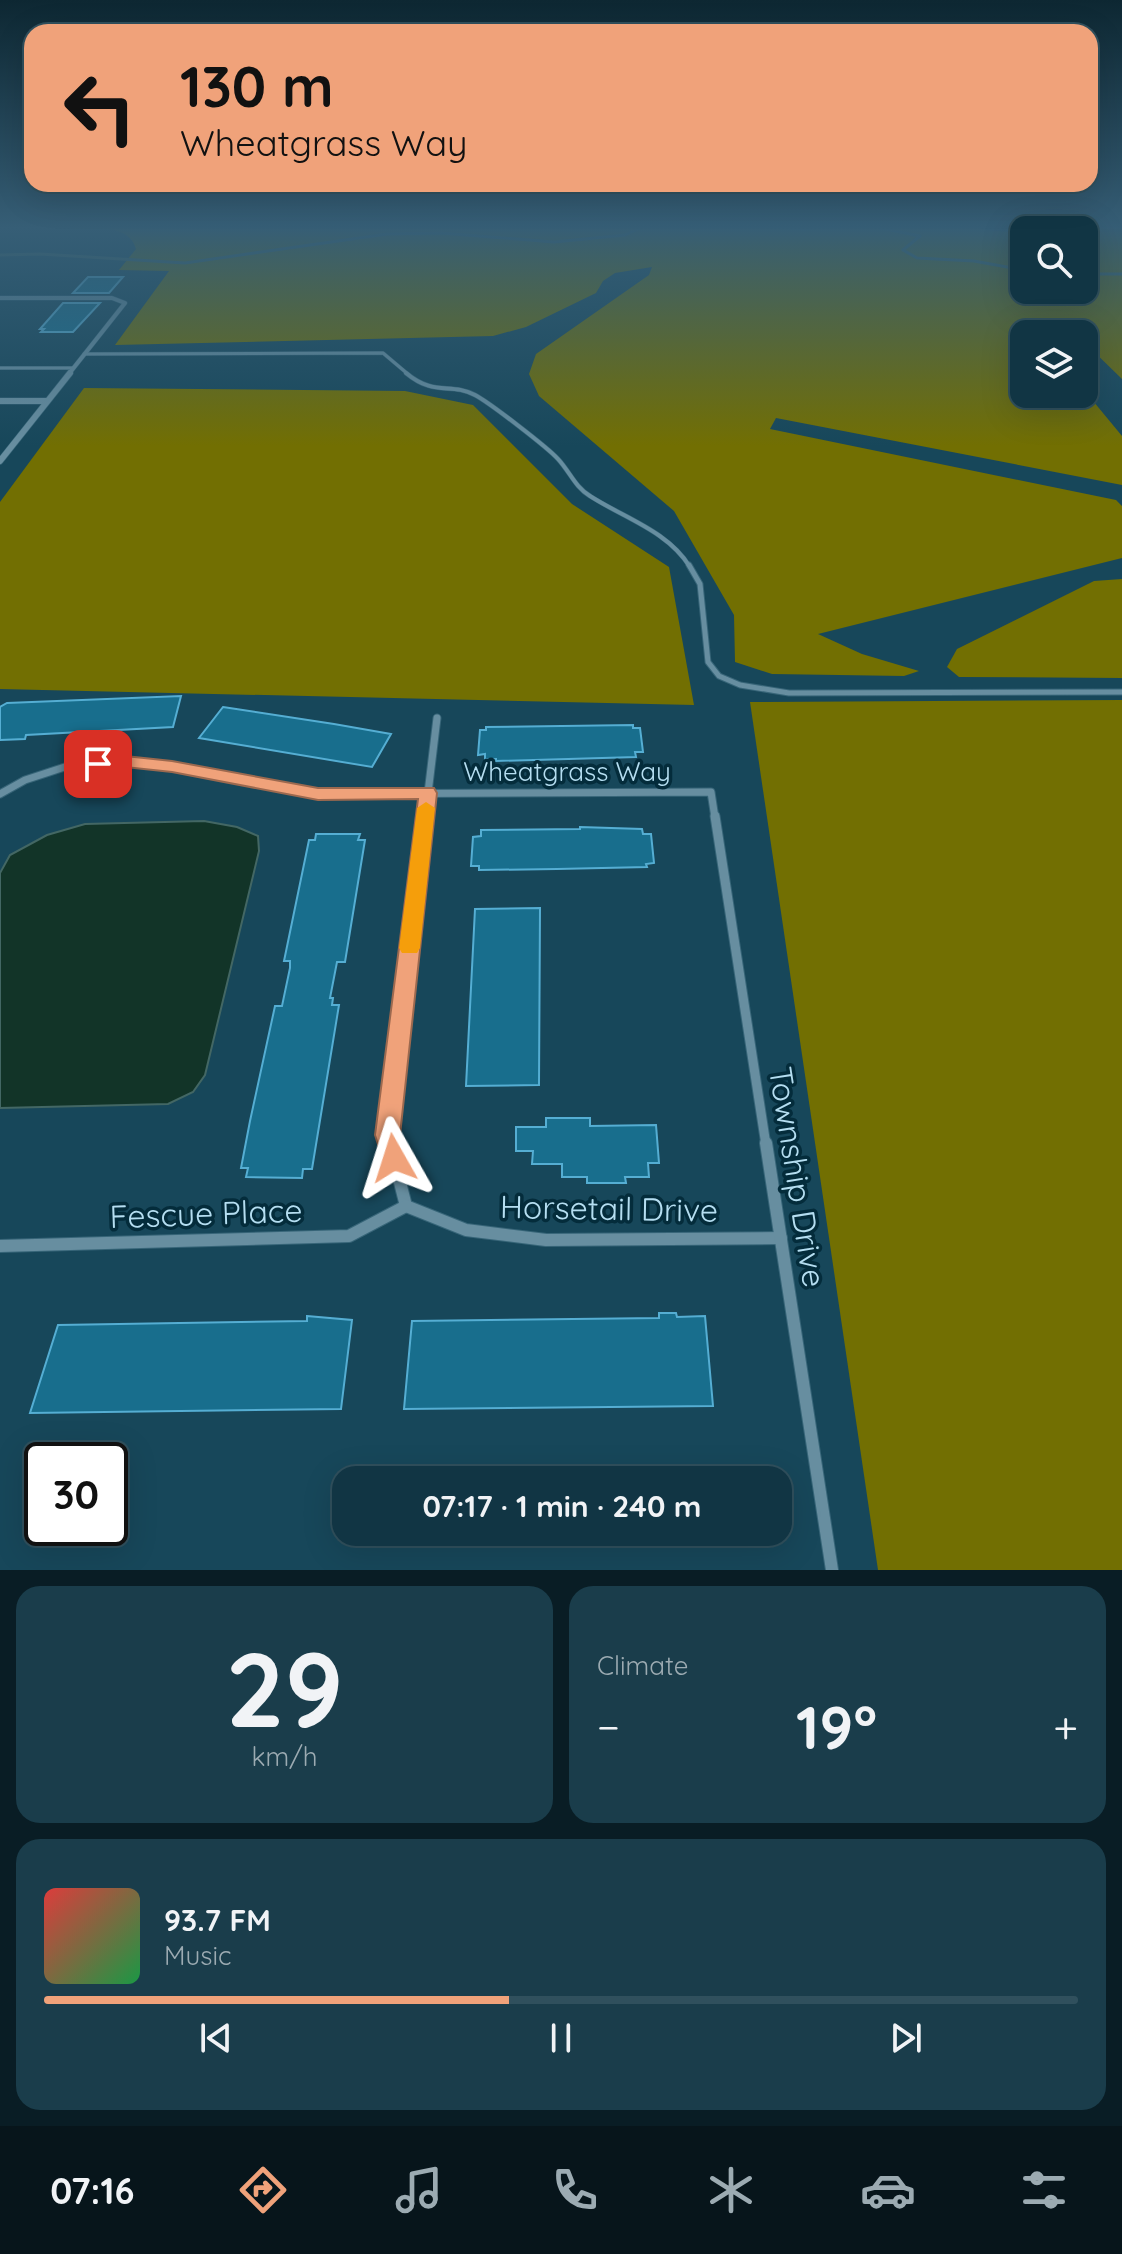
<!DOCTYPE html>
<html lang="en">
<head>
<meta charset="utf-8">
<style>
  body { margin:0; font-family:Quicksand,sans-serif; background:#1a3d4b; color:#f1f3f6; height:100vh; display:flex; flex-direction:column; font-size:30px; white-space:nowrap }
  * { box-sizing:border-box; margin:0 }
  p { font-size:26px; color:#9cabb2 }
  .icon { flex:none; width:44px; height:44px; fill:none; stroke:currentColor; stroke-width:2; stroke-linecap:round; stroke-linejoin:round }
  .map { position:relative; height:1570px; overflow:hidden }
  .side { display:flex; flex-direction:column; gap:16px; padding:16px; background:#091d25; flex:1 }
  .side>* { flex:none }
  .banner { position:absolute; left:24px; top:24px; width:1074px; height:168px; border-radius:24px; box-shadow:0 8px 32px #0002,0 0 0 2px #30505d; background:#f0a27a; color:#111; overflow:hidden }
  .fabs { position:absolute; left:1010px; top:216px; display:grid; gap:16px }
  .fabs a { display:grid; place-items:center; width:88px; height:88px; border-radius:16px; background:#113544; box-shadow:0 8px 32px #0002,0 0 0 2px #30505d; font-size:40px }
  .speed { position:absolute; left:24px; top:1442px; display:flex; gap:16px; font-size:40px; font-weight:700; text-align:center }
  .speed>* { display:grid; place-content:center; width:104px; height:104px; border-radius:50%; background:#113544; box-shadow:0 8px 32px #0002,0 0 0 2px #30505d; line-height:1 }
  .speed .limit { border:4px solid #111; border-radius:12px; background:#fff; color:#111 }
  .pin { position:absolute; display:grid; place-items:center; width:68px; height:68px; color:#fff; margin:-34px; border-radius:16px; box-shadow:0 4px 12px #0006 }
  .me { position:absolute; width:88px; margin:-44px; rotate:354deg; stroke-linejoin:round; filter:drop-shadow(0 0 6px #0008) }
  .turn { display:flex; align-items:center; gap:28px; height:168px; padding:0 24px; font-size:36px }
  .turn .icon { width:104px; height:104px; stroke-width:2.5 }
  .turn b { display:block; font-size:56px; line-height:68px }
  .big { font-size:60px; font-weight:700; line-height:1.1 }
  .side .card { flex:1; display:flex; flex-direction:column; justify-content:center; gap:12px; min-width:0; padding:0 28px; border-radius:24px; background:#1a3d4b }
  .side .dial { align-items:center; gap:0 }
  .dial b { font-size:104px; line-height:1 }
  .song { display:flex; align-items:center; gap:24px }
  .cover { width:96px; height:96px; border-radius:12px; background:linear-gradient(135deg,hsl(0 70% 55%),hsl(140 70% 35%)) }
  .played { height:8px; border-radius:4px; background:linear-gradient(90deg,#f0a27a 45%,#30505d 45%) }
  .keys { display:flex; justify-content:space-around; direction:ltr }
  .heat { display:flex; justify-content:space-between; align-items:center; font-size:44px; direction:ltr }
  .side .tiles { flex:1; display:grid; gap:16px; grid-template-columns:1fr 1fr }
  .card:last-child { grid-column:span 2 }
  .trip { position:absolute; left:332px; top:1466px; width:460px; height:80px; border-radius:24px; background:#113544; box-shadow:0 8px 32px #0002,0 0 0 2px #30505d; font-weight:700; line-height:80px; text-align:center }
  .dock { display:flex; height:128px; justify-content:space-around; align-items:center; background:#07151b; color:#9cabb2 }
  .dock .icon { width:56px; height:56px }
  .dock .active { color:#f0a27a }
  .dock b { font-size:36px; color:#f1f3f6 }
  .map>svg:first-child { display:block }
  .forest { fill:#726f02 }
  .water { fill:#123428; stroke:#436764; stroke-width:2 }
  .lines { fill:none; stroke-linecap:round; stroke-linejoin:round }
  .stream { stroke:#436764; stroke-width:3 }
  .building { fill:#186e8d; stroke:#55aed3; stroke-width:2 }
  .service-far2-casing { stroke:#376578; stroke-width:4 }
  .service-far1-casing { stroke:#376578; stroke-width:5 }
  .service-casing { stroke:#376578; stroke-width:7 }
  .minor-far4-casing { stroke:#376578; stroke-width:5 }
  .minor-far3-casing { stroke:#376578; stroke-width:7 }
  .minor-far2-casing { stroke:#376578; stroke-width:9 }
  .minor-far1-casing { stroke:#376578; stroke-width:11 }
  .minor-casing { stroke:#376578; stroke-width:14 }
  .service-far2 { stroke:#678ea0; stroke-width:3 }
  .service-far1 { stroke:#678ea0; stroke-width:4 }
  .service { stroke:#678ea0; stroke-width:5 }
  .minor-far4 { stroke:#678ea0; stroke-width:4 }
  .minor-far3 { stroke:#678ea0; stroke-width:6 }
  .minor-far2 { stroke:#678ea0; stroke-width:7 }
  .minor-far1 { stroke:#678ea0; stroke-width:9 }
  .minor { stroke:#678ea0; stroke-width:12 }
  .route { fill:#f0a27a; stroke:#9c694f; stroke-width:2 }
  .slow { fill:#f59e0b }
  .labels { text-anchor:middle; stroke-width:7; stroke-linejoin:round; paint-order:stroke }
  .street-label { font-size:26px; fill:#b5def1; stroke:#042c3b }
  .near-street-label { font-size:32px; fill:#b5def1; stroke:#042c3b }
</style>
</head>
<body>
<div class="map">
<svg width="1122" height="1570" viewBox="0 0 1122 1570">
  <rect width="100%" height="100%" fill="#17475a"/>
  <!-- forest -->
  <g class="forest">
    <path d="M75 226H975L984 230 1024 233V290H1084V230H1066L1122 226V379L1084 342V334L1037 331 1038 334H1024V394H1084V390L1122 436V485L776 418 770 429 1116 500 1122 506V558L818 634 862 654 919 671 904 676 772 674 735 662 734 615 674 511 539 396 529 374 536 354 649 275 652 267 615 273 603 281 596 293 526 327 493 336 115 345 169 271 119 270 136 249C129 223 94 229 72 229Z"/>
    <polygon points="84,388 405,391 473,405 572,504 669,567 694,705 0,689 0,502"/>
    <polygon points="1122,579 1122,678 959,677 947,667 957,649 1094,581"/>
    <polygon points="1122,700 1122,1570 878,1570 750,702"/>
  </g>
  <!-- water -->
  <polygon class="water" points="204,821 237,827 258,836 259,851 205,1075 193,1092 168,1104 0,1108 0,873 10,855 47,835 85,824"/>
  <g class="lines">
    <!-- stream -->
    <g class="stream">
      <polyline points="753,226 805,229 826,226"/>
      <polyline points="871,226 920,236 903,250 917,258 974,261 1024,270"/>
      <polyline points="0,255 40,254 185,263 387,234 441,233 554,242 625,235 644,226"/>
      <polyline points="1084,274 1122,274"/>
    </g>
  </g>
  <!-- building -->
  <g class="building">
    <polygon points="88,277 123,277 109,293 73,293"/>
    <polygon points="63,303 100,303 73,332 41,332 44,329 40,329"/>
    <polygon points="181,696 173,727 26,735 25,739 0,740 0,707 7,703"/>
    <polygon points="223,707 334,724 391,734 372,767 199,738"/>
    <polygon points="633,725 633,728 640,728 643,752 635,752 636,757 496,761 496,759 485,759 485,754 478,755 480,730 486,730 486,727"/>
    <polygon points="580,827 642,829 643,834 651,834 654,863 646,864 647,867 557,869 479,870 479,866 471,866 473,837 481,836 481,830 580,829"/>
    <polygon points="316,834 360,834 358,840 365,840 345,962 337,962 330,998 333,998 332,1005 339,1005 312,1169 303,1169 302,1178 246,1177 248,1168 241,1168 250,1121 275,1006 282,1006 290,968 290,961 284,961 309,840 315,840"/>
    <polygon points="540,908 539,1085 466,1086 475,909"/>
    <polygon points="546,1118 590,1118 590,1126 656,1125 659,1163 648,1163 649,1177 625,1177 626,1183 587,1183 587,1177 562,1177 562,1164 532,1164 533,1151 516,1151 516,1127 546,1127"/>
    <polygon points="659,1313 676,1313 677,1317 705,1316 713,1406 404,1409 412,1321 659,1318"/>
    <polygon points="307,1316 352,1320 341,1409 30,1413 58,1325 307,1321"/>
  </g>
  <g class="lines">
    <defs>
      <g id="service-far2">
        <polyline points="84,354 383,353 409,375"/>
        <polyline points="0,368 73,368"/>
      </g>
      <path id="service-far1" d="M406 373C435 397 450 382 475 395 490 403 547 447 558 459 570 472 575 487 590 496 624 518 668 531 690 567"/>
      <polyline id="service" points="689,565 700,584 708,662 719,676 740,685 789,693 1122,692"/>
      <polyline id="minor-far4" points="0,298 112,298 125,303 68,375"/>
      <g id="minor-far3">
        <polyline points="0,401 47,401"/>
        <polyline points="0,461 70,373"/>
      </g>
      <g id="minor-far2">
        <polyline points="0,794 25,780 71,765 125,762 172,766 318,794 711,792 715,818"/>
        <polyline points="425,818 437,718"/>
      </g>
      <g id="minor-far1">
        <polyline points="715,816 766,1145"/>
        <polyline points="391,1145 388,1135 425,816"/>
      </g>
      <g id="minor">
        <polyline points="390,1143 406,1206 466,1230 546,1240 781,1238"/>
        <polyline points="766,1143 832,1570"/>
        <polyline points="0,1246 349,1236 406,1206"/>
      </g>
    </defs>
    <!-- service-far2 casing -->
    <use href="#service-far2" class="service-far2-casing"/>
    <!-- service-far1 casing -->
    <use href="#service-far1" class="service-far1-casing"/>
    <!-- service casing -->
    <use href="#service" class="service-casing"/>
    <!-- minor-far4 casing -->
    <use href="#minor-far4" class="minor-far4-casing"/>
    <!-- minor-far3 casing -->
    <use href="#minor-far3" class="minor-far3-casing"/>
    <!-- minor-far2 casing -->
    <use href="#minor-far2" class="minor-far2-casing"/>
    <!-- minor-far1 casing -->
    <use href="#minor-far1" class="minor-far1-casing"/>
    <!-- minor casing -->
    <use href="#minor" class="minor-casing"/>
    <!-- service-far2 -->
    <use href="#service-far2" class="service-far2"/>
    <!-- service-far1 -->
    <use href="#service-far1" class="service-far1"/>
    <!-- service -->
    <use href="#service" class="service"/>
    <!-- minor-far4 -->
    <use href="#minor-far4" class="minor-far4"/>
    <!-- minor-far3 -->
    <use href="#minor-far3" class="minor-far3"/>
    <!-- minor-far2 -->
    <use href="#minor-far2" class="minor-far2"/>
    <!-- minor-far1 -->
    <use href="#minor-far1" class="minor-far1"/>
    <!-- minor -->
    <use href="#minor" class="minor"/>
  </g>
  <!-- sky -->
  <linearGradient id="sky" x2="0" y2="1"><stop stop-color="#0d2732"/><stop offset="0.51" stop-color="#365e76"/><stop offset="1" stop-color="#365e76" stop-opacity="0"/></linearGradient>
  <rect width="1122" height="446" fill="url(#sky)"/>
  <!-- route -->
  <polygon class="route" points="125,756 172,761 318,788 434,788 437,793 400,1135 406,1158 402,1166 394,1169 385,1166 375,1135 418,799 318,800 172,772 125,767 98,769 89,764 98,758"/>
  <!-- slow -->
  <polygon class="slow" points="426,802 435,808 420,948 417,953 402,953 399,948 417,808"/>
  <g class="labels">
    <!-- street labels -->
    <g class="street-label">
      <text x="567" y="781">Wheatgrass Way</text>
    </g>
    <!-- near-street labels -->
    <g class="near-street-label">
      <text transform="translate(797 1177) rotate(81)" y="11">Township Drive</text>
      <text transform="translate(609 1209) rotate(1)" y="11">Horsetail Drive</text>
      <text transform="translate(206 1214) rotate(-2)" y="11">Fescue Place</text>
    </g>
  </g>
</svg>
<div class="fabs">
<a><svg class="icon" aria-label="search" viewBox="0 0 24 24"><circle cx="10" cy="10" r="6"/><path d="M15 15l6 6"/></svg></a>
<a><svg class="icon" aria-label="layers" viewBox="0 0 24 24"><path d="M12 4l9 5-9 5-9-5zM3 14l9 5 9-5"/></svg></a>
</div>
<div class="speed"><div class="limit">30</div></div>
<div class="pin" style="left:98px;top:764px;background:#d93025"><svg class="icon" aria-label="arrive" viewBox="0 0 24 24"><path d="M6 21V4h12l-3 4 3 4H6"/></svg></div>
<svg class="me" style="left:394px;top:1158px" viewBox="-20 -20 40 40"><path d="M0-17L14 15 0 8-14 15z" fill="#f0a27a" stroke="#fff" stroke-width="4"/></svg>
<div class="trip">07:17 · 1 min · 240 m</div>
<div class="banner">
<div class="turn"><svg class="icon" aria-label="left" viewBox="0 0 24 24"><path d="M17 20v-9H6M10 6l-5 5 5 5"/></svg><div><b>130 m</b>Wheatgrass Way</div></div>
</div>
</div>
<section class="side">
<div class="tiles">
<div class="card dial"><b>29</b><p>km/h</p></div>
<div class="card"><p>Climate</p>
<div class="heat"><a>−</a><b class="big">19°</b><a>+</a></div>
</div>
<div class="card">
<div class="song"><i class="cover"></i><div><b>93.7 FM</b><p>Music</p></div></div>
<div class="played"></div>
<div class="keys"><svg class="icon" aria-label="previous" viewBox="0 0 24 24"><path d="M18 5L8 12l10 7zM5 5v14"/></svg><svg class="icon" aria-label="pause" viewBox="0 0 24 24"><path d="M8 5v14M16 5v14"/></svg><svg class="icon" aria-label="next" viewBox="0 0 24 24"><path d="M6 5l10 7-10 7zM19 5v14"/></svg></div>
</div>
</div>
</section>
<nav class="dock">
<b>07:16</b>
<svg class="icon active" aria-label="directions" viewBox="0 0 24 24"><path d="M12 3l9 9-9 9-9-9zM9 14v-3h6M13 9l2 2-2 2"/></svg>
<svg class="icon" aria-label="music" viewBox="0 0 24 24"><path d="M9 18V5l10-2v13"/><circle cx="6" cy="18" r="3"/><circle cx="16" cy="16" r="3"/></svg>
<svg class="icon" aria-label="phone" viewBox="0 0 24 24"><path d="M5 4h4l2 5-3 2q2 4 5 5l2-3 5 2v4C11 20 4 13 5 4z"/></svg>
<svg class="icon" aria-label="climate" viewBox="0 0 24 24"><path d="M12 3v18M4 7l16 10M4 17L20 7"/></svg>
<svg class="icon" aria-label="car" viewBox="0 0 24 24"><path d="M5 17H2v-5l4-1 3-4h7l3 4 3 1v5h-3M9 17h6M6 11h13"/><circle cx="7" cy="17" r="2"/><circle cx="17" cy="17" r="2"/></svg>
<svg class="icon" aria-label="filters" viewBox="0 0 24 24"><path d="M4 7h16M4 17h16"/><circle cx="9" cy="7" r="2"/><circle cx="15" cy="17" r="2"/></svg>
</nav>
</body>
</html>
